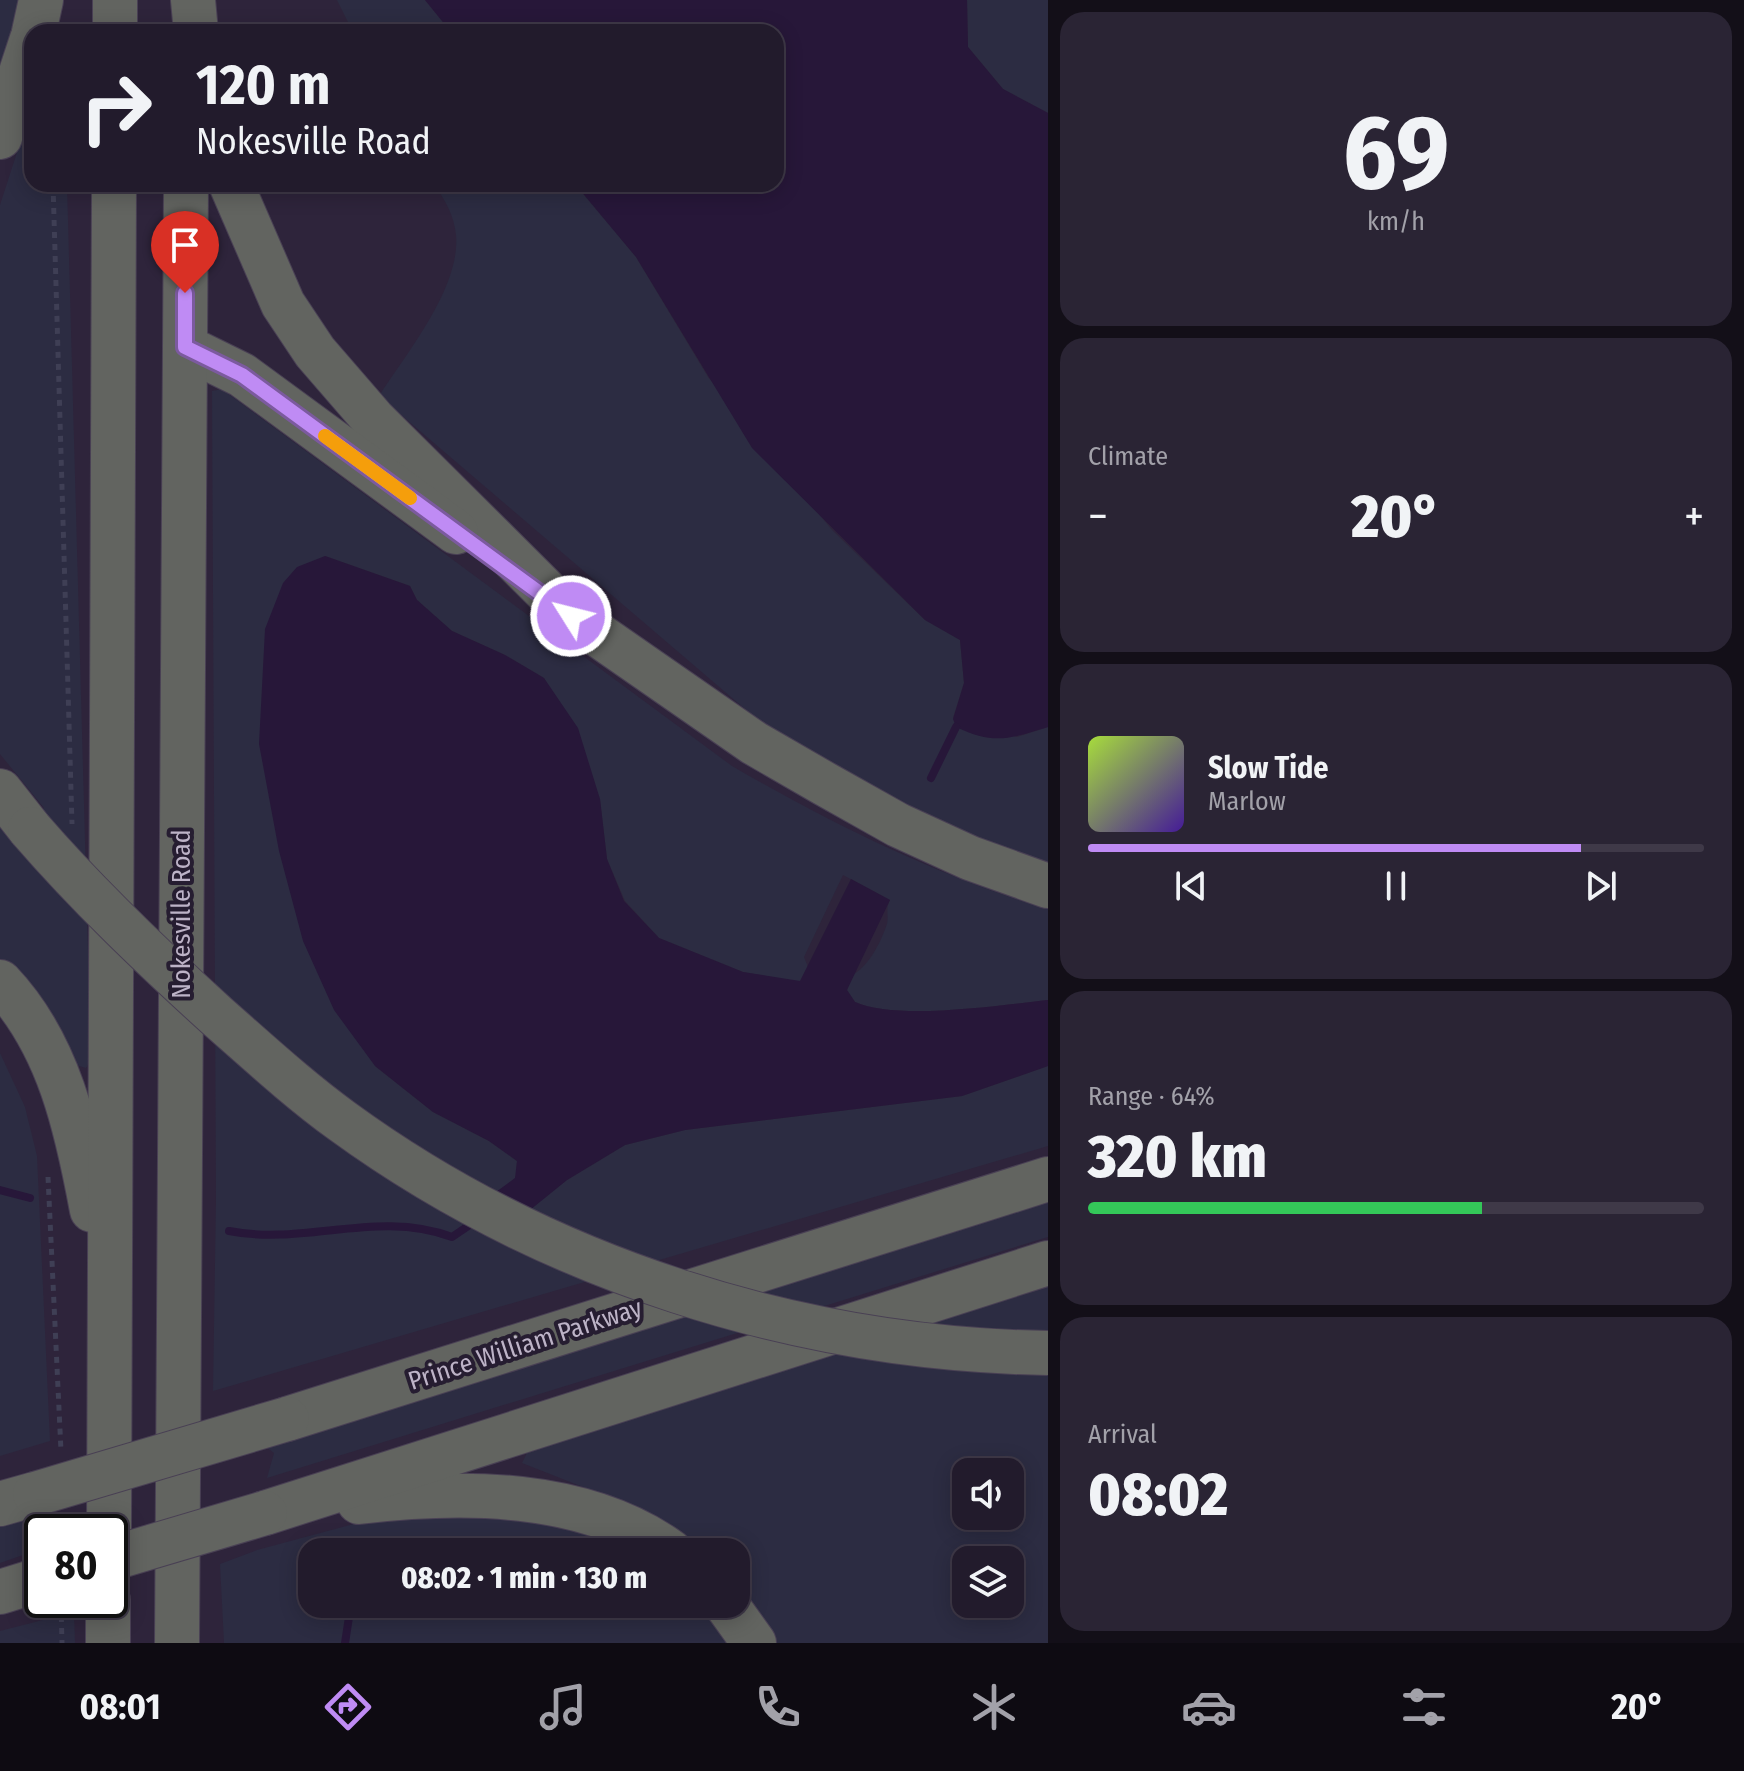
<!DOCTYPE html>
<html lang="en">
<head>
<meta charset="utf-8">
<style>
  body { margin:0; font-family:"Fira Sans Condensed",sans-serif; background:#2a2434; color:#f1f3f6; height:100vh; display:flex; flex-direction:column; font-size:30px; white-space:nowrap }
  * { box-sizing:border-box; margin:0 }
  p { font-size:26px; color:#a2a1a9 }
  .icon { flex:none; width:44px; height:44px; fill:none; stroke:currentColor; stroke-width:2; stroke-linecap:round; stroke-linejoin:round }
  .map { position:relative; flex:1; overflow:hidden }
  .drawer { display:flex; flex-direction:column; gap:12px; padding:12px; background:#130f18; width:696px }
  .drawer>* { flex:none }
  .hud { position:absolute; left:24px; top:24px; width:760px; height:168px; border-radius:24px; box-shadow:0 4px 20px #0003,0 0 0 2px #3f3948; background:#221b2c; color:#f1f3f6; overflow:hidden }
  .buttons { position:absolute; left:952px; top:1458px; display:grid; gap:16px }
  .buttons a { display:grid; place-items:center; width:72px; height:72px; border-radius:16px; background:#221b2c; box-shadow:0 4px 20px #0003,0 0 0 2px #3f3948; font-size:40px }
  .speed { position:absolute; left:24px; top:1514px; display:flex; gap:16px; font-size:40px; font-weight:700; text-align:center }
  .speed>* { display:grid; place-content:center; width:104px; height:104px; border-radius:50%; background:#221b2c; box-shadow:0 4px 20px #0003,0 0 0 2px #3f3948; line-height:1 }
  .speed .limit { border:4px solid #111; border-radius:12px; background:#fff; color:#111 }
  .pin { position:absolute; display:grid; place-items:center; width:68px; height:68px; color:#fff; margin:-82px -34px; border-radius:50% 50% 50% 0; rotate:-45deg; box-shadow:0 0 8px #0007 }
  .pin .icon { rotate:45deg }
  .me { position:absolute; width:88px; margin:-44px; rotate:306deg; stroke-linejoin:round; filter:drop-shadow(0 0 6px #0008) }
  .turn { display:flex; align-items:center; gap:28px; height:168px; padding:0 40px; font-size:36px }
  .turn .icon { width:104px; height:104px; stroke-width:2.5 }
  .turn b { display:block; font-size:56px; line-height:68px }
  .big { font-size:60px; font-weight:800; line-height:1.1 }
  .drawer .card { flex:1; display:flex; flex-direction:column; justify-content:center; gap:12px; min-width:0; padding:0 28px; border-radius:24px; background:#2a2434 }
  .drawer .dial { align-items:center; gap:0 }
  .dial b { font-size:104px; line-height:1 }
  .song { display:flex; align-items:center; gap:24px }
  .cover { width:96px; height:96px; border-radius:12px; background:linear-gradient(135deg,hsl(80 70% 55%),hsl(260 70% 35%)) }
  .played { height:8px; border-radius:4px; background:linear-gradient(90deg,#bf8bf4 80%,#3f3948 80%) }
  .keys { display:flex; justify-content:space-around; direction:ltr }
  .heat { display:flex; justify-content:space-between; align-items:center; font-size:44px; direction:ltr }
  .charge { height:12px; border-radius:6px; background:linear-gradient(90deg,#34c759 64%,#3f3948 0) }
  .trip { position:absolute; left:298px; top:1538px; width:452px; height:80px; border-radius:24px; background:#221b2c; box-shadow:0 4px 20px #0003,0 0 0 2px #3f3948; font-weight:800; line-height:80px; text-align:center }
  .dock { display:flex; height:128px; justify-content:space-around; align-items:center; background:#0e0b12; color:#a2a1a9 }
  .dock .icon { width:56px; height:56px }
  .dock .active { color:#bf8bf4 }
  .dock b { font-size:36px; color:#f1f3f6 }
  main { display:flex; flex:1; min-height:0 }
  .map>svg:first-child { display:block }
  .green { fill:#2c2c42; fill-rule:evenodd }
  .water { fill:#271739 }
  .lines { fill:none; stroke-linecap:round; stroke-linejoin:round }
  .stream { stroke:#271739; stroke-width:8 }
  .trunk-casing { stroke:#494054; stroke-width:46 }
  .path { stroke:#3f3f55; stroke-width:5; stroke-dasharray:6 6; stroke-linecap:butt }
  .trunk { stroke:#626460; stroke-width:44 }
  .trunk-bridge-casing { stroke:#494054; stroke-width:46; stroke-linecap:butt }
  .trunk-bridge { stroke:#626460; stroke-width:44 }
  .route-casing { stroke:#7c5a9f; stroke-width:20 }
  .route { stroke:#bf8bf4; stroke-width:14 }
  .slow { stroke:#f59e0b; stroke-width:14 }
  .labels { text-anchor:middle; stroke-width:8; stroke-linejoin:round; paint-order:stroke }
  .street-label { font-size:26px; fill:#bdb3c7; stroke:#261d31 }
</style>
</head>
<body>
<main>
<div class="map">
<svg width="1048" height="1643" viewBox="0 0 1048 1643">
  <rect width="100%" height="100%" fill="#2e243b"/>
  <!-- green -->
  <g class="green">
    <polygon points="0,0 21,0 0,76"/>
    <polygon points="337,0 425,0 451,32 353,32"/>
    <polygon points="967,0 1048,0 1048,113 1003,89 968,47"/>
    <polygon points="32,106 32,184 67,184 91,1060 86,1068 73,1064 0,965 0,810 17,830 44,808 0,754 0,205"/>
    <path d="M434 184H575L636 257 708 377 832 530 925 620 960 640 964 683 953 718 1017 737 1048 727V868L957 840 779 738 379 396C406 354 461 287 456 235 454 215 445 200 434 184Z"/>
    <path d="M222 389 732 766C832 824 937 876 1048 909V1000C1001 1005 897 1021 855 1002L847 990 851 976C869 966 880 944 887 924 889 915 885 909 890 900L843 875 804 957 808 967 800 982 743 972 659 938 625 901 607 859 600 799 544 678 505 655 452 631 417 600 410 586 325 556 375 1066 433 1112 489 1141 517 1161 516 1178 468 1213 529 1210 567 1180 625 1145 685 1130 962 1096 1048 1066V1146L213 1391 216 1199 212 391Z"/>
    <polygon points="0,1053 25,1107 37,1156 50,1441 0,1456"/>
    <polygon points="1048,1199 1048,1237 267,1478 274,1453 265,1446"/>
    <path d="M1048 1287V1643H773L736 1590V1552H698L626 1504 522 1463 527 1453 630 1417ZM966 1472H1010V1516H966ZM966 1560H1010V1604H966Z"/>
    <polygon points="441,1513 567,1524 635,1552 312,1552 312,1604 700,1604 730,1643 224,1643 220,1564 257,1550 365,1521"/>
    <polygon points="26,1518 29,1553 0,1563 0,1526"/>
    <polygon points="74,1612 75,1643 0,1643 0,1631"/>
  </g>
  <!-- water -->
  <g class="water">
    <path d="M425 0H967L968 47 1003 89 1048 113V727C1009 739 994 745 956 727L953 719 964 683 960 640 925 620 752 448 636 257 575 184H776V32H451Z"/>
    <path d="M325 556 410 586 417 600 452 631 505 655 544 678 578 728 600 799 607 859 624 901 659 938 743 972 800 981 851 879 890 900 847 990 855 1002C897 1021 1001 1005 1048 1000V1066L962 1096 685 1130 625 1145 567 1180 530 1210 466 1214 515 1178 517 1161 489 1141 433 1112 375 1066 334 1010 303 941 279 851 259 744 265 629 283 583 297 567Z"/>
  </g>
  <g class="lines">
    <!-- stream -->
    <g class="stream">
      <polyline points="931,778 956,727"/>
      <polyline points="0,1190 30,1198"/>
      <path d="M229 1231C305 1246 378 1209 452 1237L477 1220"/>
      <polyline points="345,1643 351,1604"/>
    </g>
    <defs>
      <g id="trunk">
        <polyline points="193,0 196,32"/>
        <polyline points="34,32 41,0"/>
        <polyline points="115,32 115,0"/>
        <polyline points="0,137 32,39"/>
        <polyline points="231,184 283,304 315,352 373,419 571,616 754,743 825,784 898,825 970,858 1048,886"/>
        <polyline points="185,347 242,375 456,532"/>
        <polyline points="0,791 30,829"/>
        <path d="M0 982C59 1044 77 1129 92 1210"/>
        <polyline points="287,1419 1048,1179"/>
        <path d="M359 1502C460 1490 585 1489 671 1552"/>
        <polyline points="0,1504 35,1494"/>
        <polyline points="265,1513 1048,1263"/>
        <polyline points="109,1532 114,184"/>
        <polyline points="0,1592 42,1579"/>
        <polyline points="726,1604 754,1643"/>
        <polyline points="108,1643 108,1600"/>
        <polyline points="177,1643 186,184"/>
      </g>
    </defs>
    <!-- trunk casing -->
    <use href="#trunk" class="trunk-casing"/>
    <!-- path -->
    <g class="path">
      <polyline points="53,184 72,824"/>
      <polyline points="48,1177 61,1451"/>
      <polyline points="61,1604 62,1643"/>
    </g>
    <!-- trunk -->
    <use href="#trunk" class="trunk"/>
    <defs>
      <g id="trunk-bridge">
        <path d="M30 829C88 896 151 956 217 1016 258 1052 298 1089 342 1121 545 1269 798 1349 1048 1353"/>
        <polyline points="35,1494 287,1419"/>
        <polyline points="110,1559 265,1513"/>
      </g>
    </defs>
    <!-- trunk-bridge casing -->
    <use href="#trunk-bridge" class="trunk-bridge-casing"/>
    <!-- trunk-bridge -->
    <use href="#trunk-bridge" class="trunk-bridge"/>
  </g>
  <g class="lines">
    <defs>
      <polyline id="route" points="185,293 185,347 242,375 571,616"/>
    </defs>
    <!-- route casing -->
    <use href="#route" class="route-casing"/>
    <!-- route -->
    <use href="#route" class="route"/>
    <!-- slow -->
    <polyline class="slow" points="325,436 410,498"/>
  </g>
  <g class="labels">
    <!-- street labels -->
    <g class="street-label">
      <text transform="translate(181 914) rotate(-90)" y="9">Nokesville Road</text>
      <text transform="translate(525 1344) rotate(-18)" y="9">Prince William Parkway</text>
    </g>
  </g>
</svg>
<div class="buttons">
<a><svg class="icon" aria-label="sound" viewBox="0 0 24 24"><path d="M4 9h4l5-4v14l-5-4H4zM17 9q2 3 0 6"/></svg></a>
<a><svg class="icon" aria-label="layers" viewBox="0 0 24 24"><path d="M12 4l9 5-9 5-9-5zM3 14l9 5 9-5"/></svg></a>
</div>
<div class="speed"><div class="limit">80</div></div>
<div class="pin" style="left:185px;top:293px;background:#d93025"><svg class="icon" aria-label="arrive" viewBox="0 0 24 24"><path d="M6 21V4h12l-3 4 3 4H6"/></svg></div>
<svg class="me" style="left:571px;top:616px" viewBox="-20 -20 40 40"><circle r="17" fill="#bf8bf4" stroke="#fff" stroke-width="3"/><path d="M0-11L8 9 0 5-8 9z" fill="#fff"/></svg>
<div class="trip">08:02 · 1 min · 130 m</div>
<div class="hud">
<div class="turn"><svg class="icon" aria-label="right" viewBox="0 0 24 24"><path d="M7 20v-9h11M14 6l5 5-5 5"/></svg><div><b>120 m</b>Nokesville Road</div></div>
</div>
</div>
<section class="drawer">
<div class="card dial"><b>69</b><p>km/h</p></div>
<div class="card"><p>Climate</p>
<div class="heat"><a>−</a><b class="big">20°</b><a>+</a></div>
</div>
<div class="card">
<div class="song"><i class="cover"></i><div><b>Slow Tide</b><p>Marlow</p></div></div>
<div class="played"></div>
<div class="keys"><svg class="icon" aria-label="previous" viewBox="0 0 24 24"><path d="M18 5L8 12l10 7zM5 5v14"/></svg><svg class="icon" aria-label="pause" viewBox="0 0 24 24"><path d="M8 5v14M16 5v14"/></svg><svg class="icon" aria-label="next" viewBox="0 0 24 24"><path d="M6 5l10 7-10 7zM19 5v14"/></svg></div>
</div>
<div class="card"><p>Range · 64%</p><b class="big">320 km</b><div class="charge"></div></div>
<div class="card"><p>Arrival</p><b class="big">08:02</b></div>
</section>
</main>
<nav class="dock">
<b>08:01</b>
<svg class="icon active" aria-label="directions" viewBox="0 0 24 24"><path d="M12 3l9 9-9 9-9-9zM9 14v-3h6M13 9l2 2-2 2"/></svg>
<svg class="icon" aria-label="music" viewBox="0 0 24 24"><path d="M9 18V5l10-2v13"/><circle cx="6" cy="18" r="3"/><circle cx="16" cy="16" r="3"/></svg>
<svg class="icon" aria-label="phone" viewBox="0 0 24 24"><path d="M5 4h4l2 5-3 2q2 4 5 5l2-3 5 2v4C11 20 4 13 5 4z"/></svg>
<svg class="icon" aria-label="climate" viewBox="0 0 24 24"><path d="M12 3v18M4 7l16 10M4 17L20 7"/></svg>
<svg class="icon" aria-label="car" viewBox="0 0 24 24"><path d="M5 17H2v-5l4-1 3-4h7l3 4 3 1v5h-3M9 17h6M6 11h13"/><circle cx="7" cy="17" r="2"/><circle cx="17" cy="17" r="2"/></svg>
<svg class="icon" aria-label="filters" viewBox="0 0 24 24"><path d="M4 7h16M4 17h16"/><circle cx="9" cy="7" r="2"/><circle cx="15" cy="17" r="2"/></svg>
<b>20°</b>
</nav>
</body>
</html>
